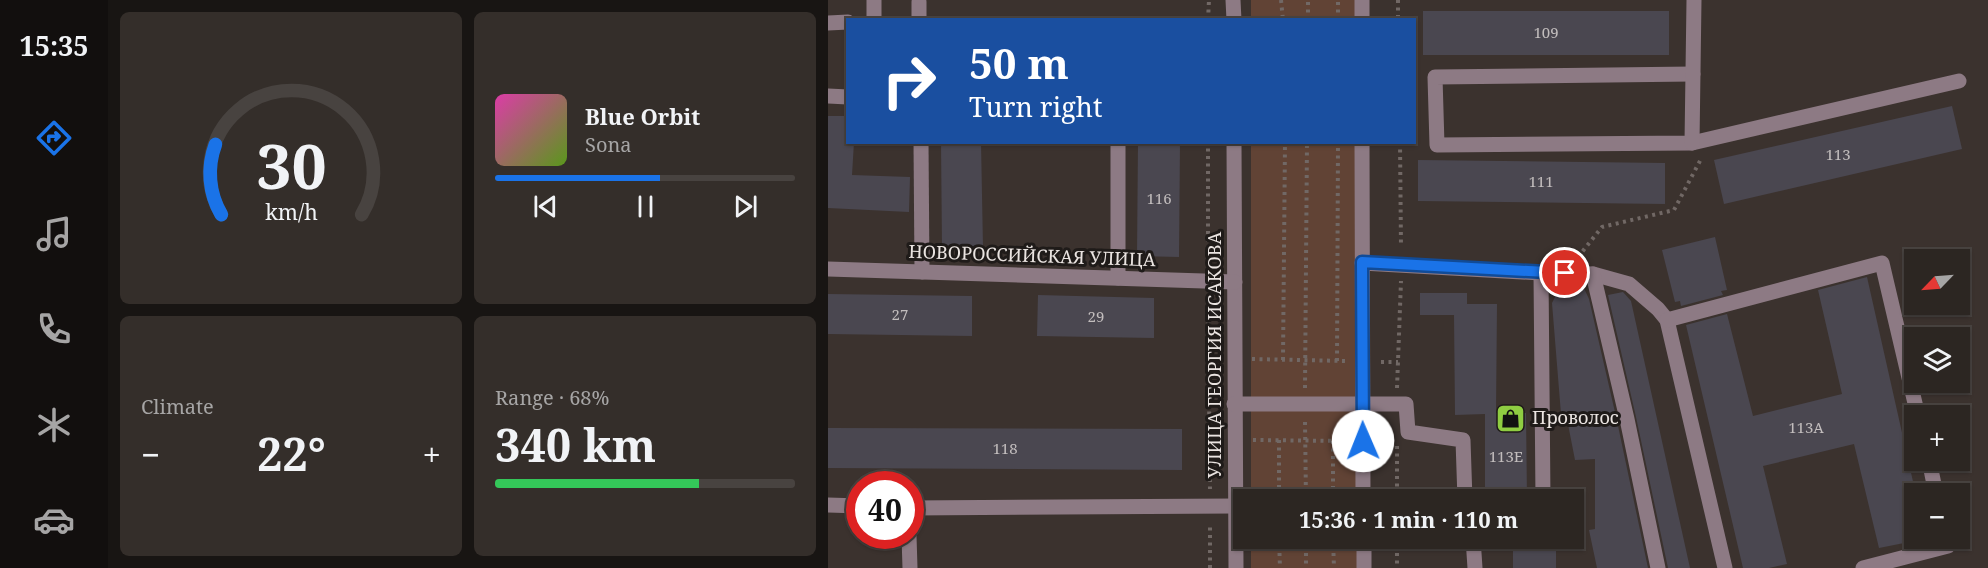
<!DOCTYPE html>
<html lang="en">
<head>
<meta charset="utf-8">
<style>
  body { margin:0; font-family:"Noto Serif",serif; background:#342e2a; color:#f1f3f6; height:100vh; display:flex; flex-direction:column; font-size:22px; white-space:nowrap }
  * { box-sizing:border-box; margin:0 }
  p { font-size:20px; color:#a6a5a5 }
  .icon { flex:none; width:33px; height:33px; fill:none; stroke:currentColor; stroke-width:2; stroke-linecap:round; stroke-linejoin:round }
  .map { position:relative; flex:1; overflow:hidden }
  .sheet { display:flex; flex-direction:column; gap:12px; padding:12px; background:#181513; width:720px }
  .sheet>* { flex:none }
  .hud { position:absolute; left:18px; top:18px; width:570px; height:126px; border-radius:0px; box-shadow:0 2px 4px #0004,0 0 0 2px #484340; background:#1a4fa0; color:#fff; overflow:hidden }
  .needle { width:39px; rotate:245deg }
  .buttons { position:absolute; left:1076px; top:249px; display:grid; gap:12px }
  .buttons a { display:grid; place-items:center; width:66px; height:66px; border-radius:0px; background:#2c2622; box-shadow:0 2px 4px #0004,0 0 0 2px #484340; font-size:30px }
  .speed { position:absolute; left:18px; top:471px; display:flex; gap:12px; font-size:30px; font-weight:700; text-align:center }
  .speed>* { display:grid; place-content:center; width:78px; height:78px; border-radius:50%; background:#2c2622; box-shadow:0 2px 4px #0004,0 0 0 2px #484340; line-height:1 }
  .speed .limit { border:9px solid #d22; background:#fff; color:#111 }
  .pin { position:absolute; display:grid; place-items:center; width:51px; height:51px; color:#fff; margin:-26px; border:3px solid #fff; border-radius:50%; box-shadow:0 2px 6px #0007 }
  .me { position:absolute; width:66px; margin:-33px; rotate:359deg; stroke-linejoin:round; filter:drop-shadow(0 0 4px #0008) }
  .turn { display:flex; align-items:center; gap:21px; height:126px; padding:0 24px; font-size:27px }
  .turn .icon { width:78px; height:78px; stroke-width:2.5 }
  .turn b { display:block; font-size:42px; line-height:51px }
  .big { font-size:45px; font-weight:700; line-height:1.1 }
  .sheet .widget { flex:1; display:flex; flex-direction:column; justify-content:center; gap:9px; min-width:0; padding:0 21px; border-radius:9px; background:#342e2a }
  .sheet .dial { align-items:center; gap:0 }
  .dial svg { height:156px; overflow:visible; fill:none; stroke:#484340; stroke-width:7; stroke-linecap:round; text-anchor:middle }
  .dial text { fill:#f1f3f6; stroke:none }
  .song { display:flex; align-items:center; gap:18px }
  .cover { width:72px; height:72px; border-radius:9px; background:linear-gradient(135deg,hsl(320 70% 55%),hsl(90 70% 35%)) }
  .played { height:6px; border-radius:3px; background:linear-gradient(90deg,#1a73e8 55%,#484340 55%) }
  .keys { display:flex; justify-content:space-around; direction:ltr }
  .heat { display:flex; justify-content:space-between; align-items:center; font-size:33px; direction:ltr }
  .charge { height:9px; border-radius:4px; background:linear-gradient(90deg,#34c759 68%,#484340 0) }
  .sheet .tiles { flex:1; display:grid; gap:12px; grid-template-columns:repeat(2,1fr) }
  .trip { position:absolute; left:405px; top:489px; width:351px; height:60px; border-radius:0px; background:#2c2622; box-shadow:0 2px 4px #0004,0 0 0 2px #484340; font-weight:700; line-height:60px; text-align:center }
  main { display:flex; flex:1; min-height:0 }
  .menu { display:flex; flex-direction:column; width:108px; justify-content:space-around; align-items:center; background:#120f0e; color:#a6a5a5 }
  .menu .icon { width:42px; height:42px }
  .menu .active { color:#1a73e8 }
  .menu b { font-size:27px; color:#f1f3f6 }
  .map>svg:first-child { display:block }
  .green { fill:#614335 }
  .building { fill:#4a4750 }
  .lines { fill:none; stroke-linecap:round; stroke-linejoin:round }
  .path { stroke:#716865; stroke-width:4; stroke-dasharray:3 4.5; stroke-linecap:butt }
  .minor { stroke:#8d7a84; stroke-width:15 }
  .route-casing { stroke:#114b97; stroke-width:15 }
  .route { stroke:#1a73e8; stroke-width:10 }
  .labels { text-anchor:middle; stroke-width:6; stroke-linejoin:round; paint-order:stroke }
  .number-label { font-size:15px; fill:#c2bdbd }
  .street-label { font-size:18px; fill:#eae4e1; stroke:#1f1b19 }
  .poi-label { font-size:18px; fill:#eae4e1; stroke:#1f1b19; text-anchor:start }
</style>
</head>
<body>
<main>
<nav class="menu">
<b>15:35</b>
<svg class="icon active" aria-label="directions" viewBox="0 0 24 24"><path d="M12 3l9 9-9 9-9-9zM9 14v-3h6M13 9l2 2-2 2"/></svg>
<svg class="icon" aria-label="music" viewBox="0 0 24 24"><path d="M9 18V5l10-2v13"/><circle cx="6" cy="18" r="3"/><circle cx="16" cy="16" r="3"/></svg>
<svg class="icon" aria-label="phone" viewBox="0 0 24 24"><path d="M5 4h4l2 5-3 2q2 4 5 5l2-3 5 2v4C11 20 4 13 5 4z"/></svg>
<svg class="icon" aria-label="climate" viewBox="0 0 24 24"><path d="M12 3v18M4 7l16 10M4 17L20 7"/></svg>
<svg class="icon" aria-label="car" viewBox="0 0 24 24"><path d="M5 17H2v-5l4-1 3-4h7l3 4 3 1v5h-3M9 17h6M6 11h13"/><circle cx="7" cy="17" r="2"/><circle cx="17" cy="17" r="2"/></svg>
</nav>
<section class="sheet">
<div class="tiles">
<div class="widget dial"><svg viewBox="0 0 100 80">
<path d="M14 69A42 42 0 1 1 86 69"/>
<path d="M14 69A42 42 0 0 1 11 33" stroke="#1a73e8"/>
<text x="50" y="56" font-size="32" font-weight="700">30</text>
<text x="50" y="72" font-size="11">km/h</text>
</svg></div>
<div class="widget">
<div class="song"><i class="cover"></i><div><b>Blue Orbit</b><p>Sona</p></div></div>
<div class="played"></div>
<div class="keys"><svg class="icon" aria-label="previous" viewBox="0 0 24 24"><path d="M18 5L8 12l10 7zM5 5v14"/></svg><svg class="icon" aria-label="pause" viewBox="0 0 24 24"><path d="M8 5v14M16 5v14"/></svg><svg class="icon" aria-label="next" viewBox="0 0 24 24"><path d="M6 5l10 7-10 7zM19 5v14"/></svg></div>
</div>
<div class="widget"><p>Climate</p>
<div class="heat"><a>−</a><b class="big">22°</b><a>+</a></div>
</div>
<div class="widget"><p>Range · 68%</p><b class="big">340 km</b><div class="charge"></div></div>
</div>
</section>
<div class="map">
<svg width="1160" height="568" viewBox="0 0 1160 568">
  <rect width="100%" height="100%" fill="#3b322e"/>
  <!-- green -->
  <g class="green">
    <polygon points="423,0 529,0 529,19 423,20"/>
    <polygon points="423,143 529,143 529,499 423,500"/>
    <rect x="423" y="539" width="106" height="29"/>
  </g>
  <!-- building -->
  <g class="building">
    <rect x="595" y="11" width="246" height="44"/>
    <polygon points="1124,106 1134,149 896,204 886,160"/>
    <polygon points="0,116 20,116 20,142 26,142 24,175 82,177 81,212 0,208"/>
    <polygon points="113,142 153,142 155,248 114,248"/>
    <polygon points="310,142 352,142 351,257 309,256"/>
    <polygon points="590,160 837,163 837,204 590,201"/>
    <polygon points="887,237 899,290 893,291 895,295 853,306 852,301 847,302 834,250"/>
    <polygon points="1039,277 1086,486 1086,541 1051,548 1026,444 935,466 959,564 941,568 915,568 858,325 899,314 925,416 1014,394 990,290"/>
    <polygon points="734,283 754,284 761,299 789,421 820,568 769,568 761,530 767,529 767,459 747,460 738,414 733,414 724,303"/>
    <polygon points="795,292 803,301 862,568 840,568 808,417 780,295"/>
    <polygon points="592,293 639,293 639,304 669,304 668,413 698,413 699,500 657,500 657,414 627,415 626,315 592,315"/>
    <polygon points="0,294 144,296 144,336 0,334"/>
    <polygon points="210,295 326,298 326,338 209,336"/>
    <polygon points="0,428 354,429 354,470 0,468"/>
    <rect x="685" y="538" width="43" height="30"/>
  </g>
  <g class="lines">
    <!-- path -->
    <g class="path">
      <polyline points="453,0 455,20"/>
      <polyline points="570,0 570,20"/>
      <polyline points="380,20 381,0"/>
      <polyline points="480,20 480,0"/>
      <polyline points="510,20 510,0"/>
      <polyline points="572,142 573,247"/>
      <polyline points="750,257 774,227 846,210 873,159"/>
      <polyline points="380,264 380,142"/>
      <polyline points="380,299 382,489"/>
      <polyline points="424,359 518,361"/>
      <polyline points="455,360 457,142"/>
      <polyline points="509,361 510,142"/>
      <polyline points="553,362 570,362"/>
      <polyline points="477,388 479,142"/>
      <polyline points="569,388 573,281"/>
      <polyline points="477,422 478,500"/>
      <polyline points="425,440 517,441"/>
      <polyline points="451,440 451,500"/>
      <polyline points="505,441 505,500"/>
      <polyline points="569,446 569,500"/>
      <polyline points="451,538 452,568"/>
      <polyline points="478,538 478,568"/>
      <polyline points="505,538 506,568"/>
      <polyline points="569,538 569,568"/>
      <polyline points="382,568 382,524"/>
    </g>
    <!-- minor -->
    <g class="minor">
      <polyline points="46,0 46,20"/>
      <polyline points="405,0 406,20"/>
      <polyline points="91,2 91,20"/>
      <polyline points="534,20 534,0"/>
      <polyline points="0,23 20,22"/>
      <polyline points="865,74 607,77 609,145 864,143 1131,81"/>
      <polyline points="0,96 20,97"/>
      <polyline points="93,142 94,272"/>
      <polyline points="406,142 408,568"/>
      <polyline points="534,142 535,500"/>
      <polyline points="864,143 866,0"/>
      <polyline points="534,263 713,273 765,274 801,284 830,309 839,320 897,568"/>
      <polyline points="0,269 407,282"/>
      <polyline points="713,273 715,500"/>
      <polyline points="765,274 799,419 830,568"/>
      <polyline points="290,278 290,142"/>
      <polyline points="839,320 1054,263 1090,416"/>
      <polyline points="406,404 578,404 580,432 635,440 637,500"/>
      <polyline points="1101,460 1108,494"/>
      <polyline points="0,505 32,506"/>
      <polyline points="82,508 407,506"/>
      <polyline points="81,536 82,568"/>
      <polyline points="536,538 536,568"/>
      <polyline points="645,538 647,568"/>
      <polyline points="1035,568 1120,546 1119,538"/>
    </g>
  </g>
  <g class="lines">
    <defs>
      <polyline id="route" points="535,441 534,262 737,273"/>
    </defs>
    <!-- route casing -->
    <use href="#route" class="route-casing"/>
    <!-- route -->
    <use href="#route" class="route"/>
  </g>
  <!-- icons -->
  <defs>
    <symbol id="shop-square" viewBox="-11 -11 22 22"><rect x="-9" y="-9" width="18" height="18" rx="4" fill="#8fcd42" stroke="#1f1b19"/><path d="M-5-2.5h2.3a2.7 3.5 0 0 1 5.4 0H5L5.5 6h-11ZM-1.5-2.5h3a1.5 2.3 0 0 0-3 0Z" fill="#111"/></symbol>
  </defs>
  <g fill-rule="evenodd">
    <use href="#shop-square" x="666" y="402" width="33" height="33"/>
  </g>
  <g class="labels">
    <!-- number labels -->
    <g class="number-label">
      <text x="718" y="38">109</text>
      <text x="1010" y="160">113</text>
      <text x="713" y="187">111</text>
      <text x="331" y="204">116</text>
      <text x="72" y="320">27</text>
      <text x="268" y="322">29</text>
      <text x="978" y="433">113А</text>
      <text x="177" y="454">118</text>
      <text x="678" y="462">113Е</text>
    </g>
    <!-- street labels -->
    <g class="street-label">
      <text transform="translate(204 256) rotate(2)" y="6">НОВОРОССИЙСКАЯ УЛИЦА</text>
      <text transform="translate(387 355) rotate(-90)" y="6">УЛИЦА ГЕОРГИЯ ИСАКОВА</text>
    </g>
    <!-- poi labels -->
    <g class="poi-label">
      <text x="704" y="424">Проволос</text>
    </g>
  </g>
</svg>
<div class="buttons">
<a><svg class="needle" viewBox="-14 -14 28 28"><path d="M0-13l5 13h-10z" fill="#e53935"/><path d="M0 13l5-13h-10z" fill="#a6a5a5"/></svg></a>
<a><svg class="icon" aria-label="layers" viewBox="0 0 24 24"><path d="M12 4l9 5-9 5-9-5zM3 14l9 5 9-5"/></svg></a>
<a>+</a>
<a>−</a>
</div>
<div class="speed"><div class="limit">40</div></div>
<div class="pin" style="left:737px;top:273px;background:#d93025"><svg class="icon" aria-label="arrive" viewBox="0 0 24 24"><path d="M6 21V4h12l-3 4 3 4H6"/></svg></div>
<svg class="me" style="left:535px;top:441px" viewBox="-20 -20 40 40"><circle r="19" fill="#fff"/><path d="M0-13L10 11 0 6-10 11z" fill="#1a73e8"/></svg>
<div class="trip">15:36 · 1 min · 110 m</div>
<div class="hud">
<div class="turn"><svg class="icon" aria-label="right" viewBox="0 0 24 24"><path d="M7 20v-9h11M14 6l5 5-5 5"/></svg><div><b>50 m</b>Turn right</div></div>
</div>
</div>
</main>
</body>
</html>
